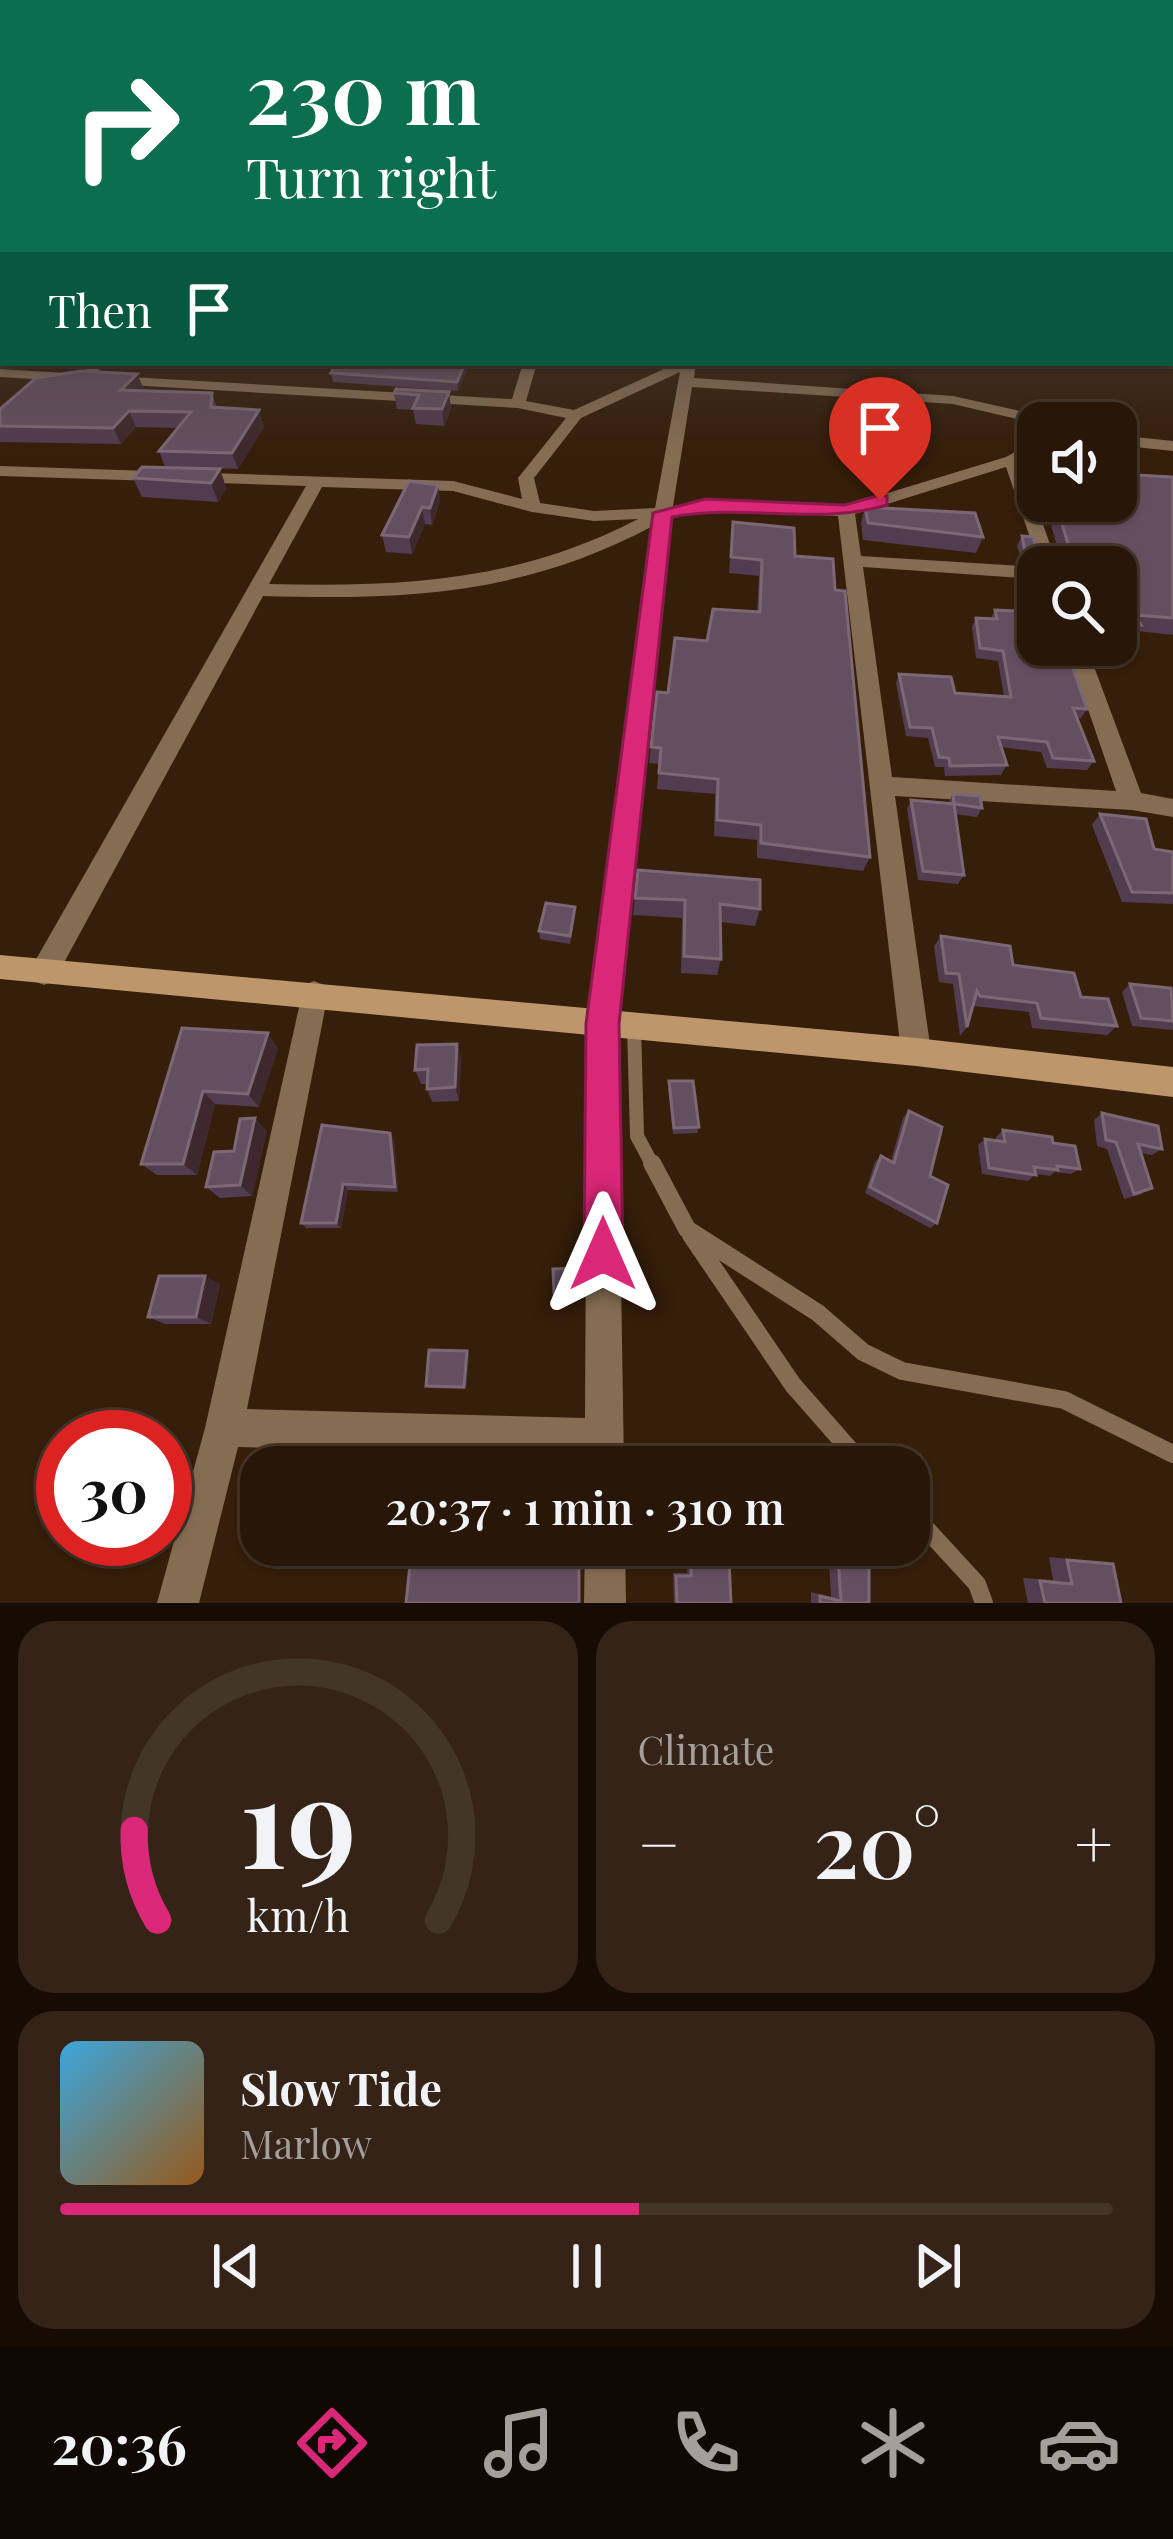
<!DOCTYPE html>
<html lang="en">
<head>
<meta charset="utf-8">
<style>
  body { margin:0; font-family:"Playfair Display",serif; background:#342316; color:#f1f3f6; height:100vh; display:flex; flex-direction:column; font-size:45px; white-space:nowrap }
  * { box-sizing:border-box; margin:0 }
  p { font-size:39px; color:#a59f9c }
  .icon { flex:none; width:66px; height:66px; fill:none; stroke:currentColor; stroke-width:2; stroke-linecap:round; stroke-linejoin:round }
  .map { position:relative; height:1603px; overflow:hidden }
  .drawer { display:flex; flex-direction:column; gap:18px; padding:18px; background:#160c04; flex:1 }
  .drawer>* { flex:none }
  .guide { position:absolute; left:0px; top:0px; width:1173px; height:366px; box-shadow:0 3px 9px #0004,0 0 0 3px #443529; background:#0b6e4f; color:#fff; overflow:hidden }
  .tools { position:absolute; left:1017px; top:402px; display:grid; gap:24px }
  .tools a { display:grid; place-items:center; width:120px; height:120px; border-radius:24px; background:#281608; box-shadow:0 3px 9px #0004,0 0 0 3px #443529; font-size:60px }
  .speed { position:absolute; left:36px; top:1410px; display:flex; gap:24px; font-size:60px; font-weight:700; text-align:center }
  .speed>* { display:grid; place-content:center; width:156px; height:156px; border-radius:50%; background:#281608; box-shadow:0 3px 9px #0004,0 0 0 3px #443529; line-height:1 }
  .speed .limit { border:18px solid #d22; background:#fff; color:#111 }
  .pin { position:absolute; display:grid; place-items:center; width:102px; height:102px; color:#fff; margin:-123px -51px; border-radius:50% 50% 50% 0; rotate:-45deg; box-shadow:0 0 12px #0007 }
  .pin .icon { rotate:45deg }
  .me { position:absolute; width:132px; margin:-66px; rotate:0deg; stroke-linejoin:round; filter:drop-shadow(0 0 9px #0008) }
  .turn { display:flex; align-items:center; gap:42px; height:252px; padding:0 48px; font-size:54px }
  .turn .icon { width:156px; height:156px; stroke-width:2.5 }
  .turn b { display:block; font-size:84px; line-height:102px }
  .then { display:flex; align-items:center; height:114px; padding:0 48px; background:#0003; gap:24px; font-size:45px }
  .big { font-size:90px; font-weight:600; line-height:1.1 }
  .drawer .card { flex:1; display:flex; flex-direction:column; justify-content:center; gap:18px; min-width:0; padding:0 42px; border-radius:36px; background:#342316 }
  .drawer .dial { align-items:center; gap:0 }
  .dial svg { height:312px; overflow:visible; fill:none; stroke:#443529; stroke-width:7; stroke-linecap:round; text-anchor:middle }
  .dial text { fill:#f1f3f6; stroke:none }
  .song { display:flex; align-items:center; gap:36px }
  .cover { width:144px; height:144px; border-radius:18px; background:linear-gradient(135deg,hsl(200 70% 55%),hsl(30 70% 35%)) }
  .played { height:12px; border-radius:6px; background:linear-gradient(90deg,#db2777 55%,#443529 55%) }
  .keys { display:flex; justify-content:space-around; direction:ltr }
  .heat { display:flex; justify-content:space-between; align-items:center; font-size:66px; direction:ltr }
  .drawer .tiles { flex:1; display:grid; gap:18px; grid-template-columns:1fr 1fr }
  .card:last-child { grid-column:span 2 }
  .trip { position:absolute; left:240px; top:1446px; width:690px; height:120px; border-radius:36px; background:#281608; box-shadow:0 3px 9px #0004,0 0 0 3px #443529; font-weight:600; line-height:120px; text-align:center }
  .tab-bar { display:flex; height:192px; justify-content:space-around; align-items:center; background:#100903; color:#a59f9c }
  .tab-bar .icon { width:84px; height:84px }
  .tab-bar .selected { color:#db2777 }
  .tab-bar b { font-size:54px; color:#f1f3f6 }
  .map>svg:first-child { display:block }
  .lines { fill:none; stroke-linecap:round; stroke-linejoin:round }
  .lane-far1 { stroke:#856d53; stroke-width:14 }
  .lane { stroke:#856d53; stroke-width:18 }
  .street { fill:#856d53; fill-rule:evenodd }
  .secondary { fill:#bd966c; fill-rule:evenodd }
  .primary { fill:#e9b57f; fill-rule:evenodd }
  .wall { fill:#523c4f }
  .shaded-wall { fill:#3f282d }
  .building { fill:#644f60; stroke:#7c6875; stroke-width:3 }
  .route { fill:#db2777; stroke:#8e194d; stroke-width:3 }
</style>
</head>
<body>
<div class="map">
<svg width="1173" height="1603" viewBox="0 0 1173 1603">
  <rect width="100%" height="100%" fill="#351e0a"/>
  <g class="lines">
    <!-- lane-far1 -->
    <polyline class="lane-far1" points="634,1027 637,1136 653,1166"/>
    <!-- lane -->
    <g class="lane">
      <polyline points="652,1163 687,1229 818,1313 863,1352 902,1371 1064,1400 1173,1454"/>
      <polyline points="691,1235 793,1385 865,1467"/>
      <polyline points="909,1510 977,1584 984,1603"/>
    </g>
    <!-- street -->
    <g class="street">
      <polygon points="92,363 107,363 85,382 0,377 0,369 81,374"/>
      <path d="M523 363H537L526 401 574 410 677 363H696L694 378 953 396 1060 420 1063 423 1038 424 953 404 692 387 673 506 705 500 845 506 1006 457 1038 439V451L1021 462 1058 567H1040L1006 467 855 514 861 556 1038 567V579L863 567 892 777 1116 791 1066 645H1086L1141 793 1173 799V817L1132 810 895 796 931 1052 926 1062 916 1066 906 1062 901 1052 838 516 705 510 671 517 617 1024 624 1467H584L585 1457 238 1447 199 1603H157L205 1428 304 985 314 981 324 985 328 994 247 1409 585 1418 587 1024 653 526C523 595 407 600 263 596L54 981 44 985 34 981 30 972 34 963 306 486 0 476V466L453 481 522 499 518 478 566 418 518 408 112 384 105 380 112 376 512 399ZM680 372 655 508 594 511 540 503 534 478 581 418ZM322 487 453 491 532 512 594 521 638 519C517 582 403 587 269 584Z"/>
      <polygon points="1116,435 1173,441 1173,451 1116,445"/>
      <polygon points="585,1545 625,1545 626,1603 584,1603"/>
    </g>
    <!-- secondary -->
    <polygon class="secondary" points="0,955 916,1038 1173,1067 1173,1097 916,1066 0,979"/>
    <!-- primary -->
    <polygon class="primary" points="1170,317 1173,318 1173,328 1170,327"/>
  </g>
  <!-- wall -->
  <g class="wall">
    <polygon points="1170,229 1173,229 1173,258 1171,258 1173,294 1170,291"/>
    <polygon points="337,363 470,363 458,391 333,382 331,373"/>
    <polygon points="137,374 144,390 212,393 217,408 264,427 238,469 165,467 159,451 177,428 136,427 121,444 0,442 0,409"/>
    <polygon points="449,392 451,409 444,426 416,424 413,410 397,409 394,393"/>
    <polygon points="1038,446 1038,481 1032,460"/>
    <polygon points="220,469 226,488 218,502 142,497 133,478"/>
    <polygon points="1173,477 1173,635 1137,631 1131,640 1116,638 1116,567 1045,567 1050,556 1060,556 1044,501 1116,501"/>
    <polygon points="438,485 440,501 432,525 425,524 412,554 386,552 382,535"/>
    <polygon points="865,507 983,537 976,553 863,540 861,523"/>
    <polygon points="733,522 795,556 835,590 870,857 863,871 757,858 757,840 714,836 715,794 657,789 659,764 649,763 657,692 668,693 707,641 757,612 759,576 729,573"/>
    <polygon points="1022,536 1038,553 1034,562 1021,561 1017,545"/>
    <polygon points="1033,567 1038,567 1038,610 1032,609 1026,583"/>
    <polygon points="995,610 1087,709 1081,718 1077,718 1094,761 1087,770 1047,768 1041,752 1001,747 1007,765 1001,775 945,776 944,767 935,767 928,738 906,736 896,683 899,674 955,693 1004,697 998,661 976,658 972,627 976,618 991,618"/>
    <polygon points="953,794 982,808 977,817 955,814 964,875 958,884 918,880 907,809 911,800 948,803"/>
    <polygon points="1100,814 1154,849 1173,852 1173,904 1122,902 1092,825"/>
    <polygon points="638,870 760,909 755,926 720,922 721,959 717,975 681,973 682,918 633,915"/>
    <polygon points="575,916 570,944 540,939 539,931"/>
    <polygon points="941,936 1013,965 1081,997 1117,1026 1107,1035 1032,1028 1029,1012 973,1006 967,1027 960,1036 953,984 939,982 934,946"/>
    <polygon points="1130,984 1173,993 1173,1030 1132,1026 1122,992"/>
    <polygon points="182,1028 278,1048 259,1107 215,1104 197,1175 157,1175 141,1164"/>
    <polygon points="457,1044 461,1058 459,1101 432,1102 427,1089 427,1084 421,1084 415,1070"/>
    <polygon points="669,1081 699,1127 697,1133 673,1134 668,1088"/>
    <polygon points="909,1111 930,1176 937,1223 930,1228 865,1193 875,1162 881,1156 891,1161 903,1118"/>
    <polygon points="1102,1113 1162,1149 1152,1155 1141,1153 1142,1194 1124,1199 1107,1149 1097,1146 1094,1120"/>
    <polygon points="1003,1130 1053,1143 1080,1169 1071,1174 1055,1172 1050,1176 1036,1174 1028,1181 982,1174 978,1145 985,1139 996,1141 996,1137"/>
    <polygon points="267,1131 252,1196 220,1198 206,1187"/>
    <polygon points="390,1133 394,1140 398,1192 348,1190 341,1228 306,1228 301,1223"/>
    <polygon points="581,1268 581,1296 554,1297 553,1269"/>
    <polygon points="220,1284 211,1324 165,1324 148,1317"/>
    <polygon points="469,1354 466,1389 429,1388 426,1386"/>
    <polygon points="688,1545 768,1545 729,1560 731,1603 674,1603 673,1573 687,1573"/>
    <polygon points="828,1545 869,1545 869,1603 811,1603 811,1592 831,1597"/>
    <polygon points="1049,1557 1113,1564 1121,1603 1028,1603 1023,1578 1053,1580"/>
  </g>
  <!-- shaded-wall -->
  <g class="shaded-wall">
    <polygon points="465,363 470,363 458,391 457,382"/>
    <polygon points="137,374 144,390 121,390"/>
    <polygon points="449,392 451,409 444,426 442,409"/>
    <polygon points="259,410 264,427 238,469 232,453"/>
    <polygon points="129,411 136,427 121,444 113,428"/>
    <polygon points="220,469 226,488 218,502 211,483"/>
    <polygon points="438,485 440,501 432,525 430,508"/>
    <polygon points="422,507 425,524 412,554 409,537"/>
    <polygon points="268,1033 278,1048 259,1107 248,1094"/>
    <polygon points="457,1044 461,1058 459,1101 455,1087"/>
    <polygon points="203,1091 215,1104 197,1175 183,1164"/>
    <polygon points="255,1118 267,1131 252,1196 240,1185"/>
    <polygon points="390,1133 394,1140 398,1192 395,1187"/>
    <polygon points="343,1184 348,1190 341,1228 336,1223"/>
    <polygon points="205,1276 220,1284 211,1324 196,1317"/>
    <polygon points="467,1351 469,1354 466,1389 464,1387"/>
  </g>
  <!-- building -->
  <g class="building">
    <polygon points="1170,229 1173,229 1173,248 1171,248 1173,279 1170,276"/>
    <rect x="0" y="247" width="3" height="104"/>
    <polygon points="337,363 465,363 457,382 331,373"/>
    <polygon points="81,371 137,374 121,390 212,393 211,407 259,410 232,453 159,451 191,412 129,411 113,428 0,426 0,409 36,378"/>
    <polygon points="396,389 449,392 442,409 413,408 419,395 394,393"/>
    <polygon points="142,467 220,469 211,483 133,478"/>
    <polygon points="1116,474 1173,477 1173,618 1135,615 1141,625 1116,622 1116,567 1046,567 1049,567 1050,556 1066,556 1070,550 1055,501 1116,501"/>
    <polygon points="409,481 438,485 430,508 422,507 409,537 382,535"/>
    <polygon points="865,507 975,513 983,537 868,523"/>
    <polygon points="733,522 794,528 795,556 833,559 835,590 845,591 870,857 761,843 761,825 717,820 718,779 659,773 661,748 651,747 657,692 668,693 675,638 707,641 713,609 760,612 762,560 731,557"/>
    <polygon points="1022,536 1033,537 1038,553 1025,552"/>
    <polygon points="1033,567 1038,567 1038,588"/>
    <polygon points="995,610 1038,612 1038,645 1065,645 1087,709 1073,708 1094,761 1053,758 1047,742 998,737 1007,765 950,766 949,758 939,757 932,728 910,727 899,674 951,677 955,693 1011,697 1003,651 980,648 976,618 997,619"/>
    <polygon points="953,794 980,796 982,808 954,804"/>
    <polygon points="911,800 954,804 964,875 923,871"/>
    <polygon points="1100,814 1146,819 1154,849 1173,852 1173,893 1132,892"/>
    <polygon points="638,870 760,880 760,909 720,904 721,959 684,956 685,900 635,898"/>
    <polygon points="546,903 575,907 570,936 539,931"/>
    <polygon points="941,936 1010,946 1013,965 1074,973 1081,997 1108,999 1117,1026 1041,1018 1037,1003 980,996 977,991 967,1027 959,974 946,973"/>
    <polygon points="1130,984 1171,988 1173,1021 1141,1018"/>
    <polygon points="182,1028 268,1033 248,1094 203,1091 183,1164 141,1164"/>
    <polygon points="457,1044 455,1087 427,1089 428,1069 415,1070 417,1045"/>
    <polygon points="669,1081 693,1081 699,1127 674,1128"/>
    <polygon points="909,1111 942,1127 930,1176 948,1185 937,1223 870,1187 881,1156 894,1163"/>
    <polygon points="1102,1113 1158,1126 1162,1149 1138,1144 1152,1188 1134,1194 1116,1142 1106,1140"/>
    <polygon points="255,1118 240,1185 206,1187 214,1152 234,1151 240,1119"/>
    <polygon points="322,1125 390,1133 395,1187 343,1184 336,1223 301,1223"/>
    <polygon points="1003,1130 1052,1137 1053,1143 1075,1146 1080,1169 1057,1166 1058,1170 1034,1167 1036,1175 989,1168 985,1139 1005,1142"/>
    <polygon points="581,1268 581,1292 554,1293 553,1269"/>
    <polygon points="159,1276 205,1276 196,1317 148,1317"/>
    <polygon points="429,1350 467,1351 464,1387 426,1386"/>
    <polygon points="412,1545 579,1545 579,1603 406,1603"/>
    <polygon points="692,1545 768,1545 769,1565 729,1560 731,1603 677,1603 676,1576 691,1576"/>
    <polygon points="837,1545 869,1545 869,1603 820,1603 820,1596 841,1601"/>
    <polygon points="1067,1560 1113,1564 1121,1603 1045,1603 1040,1581 1072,1584"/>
  </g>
  <!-- sky -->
  <linearGradient id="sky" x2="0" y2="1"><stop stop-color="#1d1006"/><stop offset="0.5" stop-color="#4b413e"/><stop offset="1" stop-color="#4b413e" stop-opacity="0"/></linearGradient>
  <rect width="1173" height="454" fill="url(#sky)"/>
  <!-- route -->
  <path class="route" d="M880 495 887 496V505C817 526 744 503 672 517L619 1024 623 1254 617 1268 603 1273 590 1268 584 1254 586 1024 653 513 705 499 845 505Z"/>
</svg>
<div class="tools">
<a><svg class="icon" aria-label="sound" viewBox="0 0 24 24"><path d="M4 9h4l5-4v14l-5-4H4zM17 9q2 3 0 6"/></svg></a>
<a><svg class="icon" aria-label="search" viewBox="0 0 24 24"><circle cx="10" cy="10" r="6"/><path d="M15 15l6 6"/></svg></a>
</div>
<div class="speed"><div class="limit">30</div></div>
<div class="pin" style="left:880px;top:500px;background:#d93025"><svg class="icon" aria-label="arrive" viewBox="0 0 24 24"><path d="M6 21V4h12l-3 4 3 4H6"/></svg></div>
<svg class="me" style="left:603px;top:1254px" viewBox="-20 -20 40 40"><path d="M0-17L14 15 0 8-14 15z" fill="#db2777" stroke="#fff" stroke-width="4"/></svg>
<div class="trip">20:37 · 1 min · 310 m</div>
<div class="guide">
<div class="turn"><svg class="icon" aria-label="right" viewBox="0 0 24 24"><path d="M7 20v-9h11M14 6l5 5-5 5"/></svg><div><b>230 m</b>Turn right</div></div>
<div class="then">Then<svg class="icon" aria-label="arrive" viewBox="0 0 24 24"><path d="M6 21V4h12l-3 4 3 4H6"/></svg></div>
</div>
</div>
<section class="drawer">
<div class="tiles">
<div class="card dial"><svg viewBox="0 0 100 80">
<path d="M14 69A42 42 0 1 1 86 69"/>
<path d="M14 69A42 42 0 0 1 8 46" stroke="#db2777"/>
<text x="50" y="56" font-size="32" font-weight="700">19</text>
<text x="50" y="72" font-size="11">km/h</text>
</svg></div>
<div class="card"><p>Climate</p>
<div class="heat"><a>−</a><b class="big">20°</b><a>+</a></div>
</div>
<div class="card">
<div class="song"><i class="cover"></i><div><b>Slow Tide</b><p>Marlow</p></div></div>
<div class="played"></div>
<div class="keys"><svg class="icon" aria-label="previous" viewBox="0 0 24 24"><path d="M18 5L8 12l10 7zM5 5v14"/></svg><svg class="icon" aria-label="pause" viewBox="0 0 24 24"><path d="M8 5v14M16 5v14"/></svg><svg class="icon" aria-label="next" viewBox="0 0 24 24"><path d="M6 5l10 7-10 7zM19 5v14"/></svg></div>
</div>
</div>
</section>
<nav class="tab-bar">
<b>20:36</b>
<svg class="icon selected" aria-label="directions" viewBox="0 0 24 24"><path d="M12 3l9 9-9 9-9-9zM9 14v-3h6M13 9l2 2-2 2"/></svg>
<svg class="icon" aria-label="music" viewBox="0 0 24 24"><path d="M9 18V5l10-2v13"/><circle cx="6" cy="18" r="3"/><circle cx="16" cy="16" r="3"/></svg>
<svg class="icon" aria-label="phone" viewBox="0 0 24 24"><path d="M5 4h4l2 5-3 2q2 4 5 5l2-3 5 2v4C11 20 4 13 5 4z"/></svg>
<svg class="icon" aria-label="climate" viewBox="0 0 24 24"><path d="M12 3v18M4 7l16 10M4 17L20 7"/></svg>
<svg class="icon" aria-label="car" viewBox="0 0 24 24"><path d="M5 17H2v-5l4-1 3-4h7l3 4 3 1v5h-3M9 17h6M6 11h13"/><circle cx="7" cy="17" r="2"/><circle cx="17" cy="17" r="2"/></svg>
</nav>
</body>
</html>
